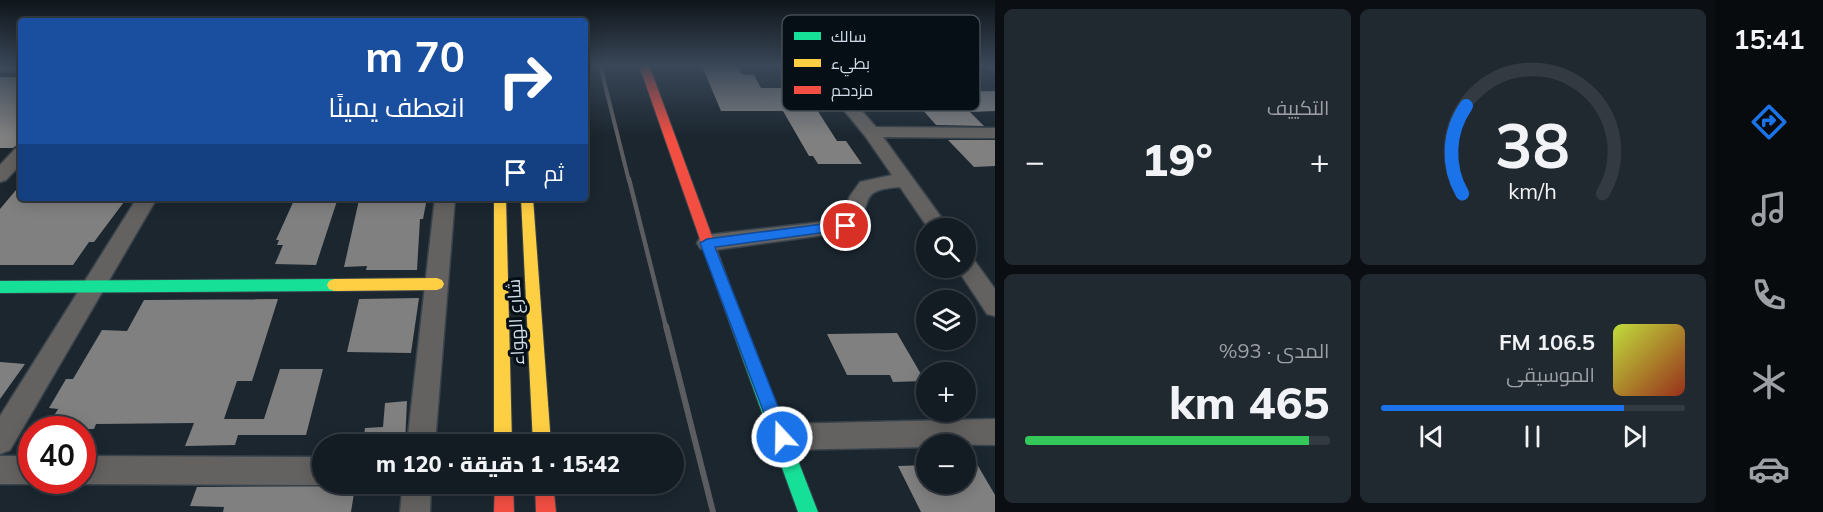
<!DOCTYPE html>
<html lang="ar">
<head>
<meta charset="utf-8">
<style>
  body { margin:0; font-family:Mulish,Cairo,sans-serif; background:#212930; color:#f1f3f6; direction:rtl; height:100vh; display:flex; flex-direction:column; font-size:22px; white-space:nowrap }
  * { box-sizing:border-box; margin:0 }
  p { font-size:20px; color:#9da1a6 }
  .icon { flex:none; width:33px; height:33px; fill:none; stroke:currentColor; stroke-width:2; stroke-linecap:round; stroke-linejoin:round }
  .map { position:relative; flex:1; overflow:hidden; direction:ltr }
  .drawer { display:flex; flex-direction:column; gap:9px; padding:9px; background:#0b0f13; width:720px }
  .drawer>* { flex:none }
  .hud { position:absolute; left:18px; top:18px; width:570px; height:183px; border-radius:6px; box-shadow:0 3px 15px #0003,0 0 0 2px #333a41; direction:rtl; background:#1a4fa0; color:#fff; overflow:hidden }
  .controls { position:absolute; left:916px; top:218px; display:grid; gap:12px }
  .controls a { display:grid; place-items:center; width:60px; height:60px; border-radius:50%; background:#141c23; box-shadow:0 3px 15px #0003,0 0 0 2px #333a41; font-size:30px }
  .speed { position:absolute; left:18px; top:416px; display:flex; gap:12px; font-size:30px; font-weight:700; text-align:center }
  .speed>* { display:grid; place-content:center; width:78px; height:78px; border-radius:50%; background:#141c23; box-shadow:0 3px 15px #0003,0 0 0 2px #333a41; line-height:1 }
  .speed .limit { border:9px solid #d22; background:#fff; color:#111 }
  .pin { position:absolute; display:grid; place-items:center; width:51px; height:51px; color:#fff; margin:-26px; border:3px solid #fff; border-radius:50%; box-shadow:0 2px 6px #0007 }
  .me { position:absolute; width:66px; margin:-33px; rotate:339deg; stroke-linejoin:round; filter:drop-shadow(0 0 4px #0008) }
  .turn { display:flex; align-items:center; gap:21px; height:126px; padding:0 24px; font-size:27px }
  .turn .icon { width:78px; height:78px; stroke-width:2.5 }
  .turn b { display:block; font-size:42px; line-height:51px }
  .then { display:flex; align-items:center; height:57px; padding:0 24px; background:#0003; gap:12px; font-size:22px }
  .big { font-size:45px; font-weight:800; line-height:1.1 }
  .drawer .card { flex:1; display:flex; flex-direction:column; justify-content:center; gap:9px; min-width:0; padding:0 21px; border-radius:9px; background:#212930 }
  .drawer .dial { align-items:center; gap:0 }
  .dial svg { height:156px; overflow:visible; fill:none; stroke:#333a41; stroke-width:7; stroke-linecap:round; text-anchor:middle }
  .dial text { fill:#f1f3f6; stroke:none }
  .song { display:flex; align-items:center; gap:18px }
  .cover { width:72px; height:72px; border-radius:9px; background:linear-gradient(135deg,hsl(70 70% 55%),hsl(10 70% 35%)) }
  .played { height:6px; border-radius:3px; background:linear-gradient(90deg,#1a73e8 80%,#333a41 80%) }
  .keys { display:flex; justify-content:space-around; direction:ltr }
  .heat { display:flex; justify-content:space-between; align-items:center; font-size:33px; direction:ltr }
  .charge { height:9px; border-radius:4px; background:linear-gradient(90deg,#34c759 93%,#333a41 0) }
  .drawer .tiles { flex:1; display:grid; gap:9px; grid-template-columns:repeat(2,1fr) }
  .trip { position:absolute; left:312px; top:434px; width:372px; height:60px; border-radius:30px; background:#141c23; box-shadow:0 3px 15px #0003,0 0 0 2px #333a41; font-weight:800; line-height:60px; text-align:center; direction:rtl }
  main { display:flex; flex:1; min-height:0 }
  .menu { display:flex; flex-direction:column; width:108px; justify-content:space-around; align-items:center; background:#080b0e; color:#9da1a6 }
  .menu .icon { width:42px; height:42px }
  .menu .current { color:#1a73e8 }
  .menu b { font-size:27px; color:#f1f3f6 }
  .map>svg:first-child { display:block }
  .building { fill:#808080 }
  .lines { fill:none; stroke-linecap:round; stroke-linejoin:round }
  .street-casing { stroke:#39434b; stroke-width:3 }
  .fast-casing { stroke:#39434b; stroke-width:2 }
  .slow-casing { stroke:#39434b; stroke-width:2 }
  .jam-casing { stroke:#39434b; stroke-width:2 }
  .street { fill:#636261; fill-rule:evenodd }
  .fast { fill:#16e098; fill-rule:evenodd }
  .slow { fill:#ffcf43; fill-rule:evenodd }
  .jam { fill:#f24e42; fill-rule:evenodd }
  .rail-far2 { stroke:#5b5d61; stroke-width:4 }
  .rail-far1 { stroke:#5b5d61; stroke-width:4.5 }
  .rail { stroke:#5b5d61; stroke-width:6 }
  .route { fill:#1a73e8; stroke:#114b97; stroke-width:1.5 }
  .labels { text-anchor:middle; stroke-width:6; stroke-linejoin:round; paint-order:stroke }
  .street-label { font-size:18px; fill:#cfdbe6; stroke:#070f16 }
  .key { fill:#070f16; stroke:#434c54; stroke-width:1.5 }
  .key-label { font-size:16px; fill:#cfdbe6 }
</style>
</head>
<body>
<main>
<nav class="menu">
<b>15:41</b>
<svg class="icon current" aria-label="directions" viewBox="0 0 24 24"><path d="M12 3l9 9-9 9-9-9zM9 14v-3h6M13 9l2 2-2 2"/></svg>
<svg class="icon" aria-label="music" viewBox="0 0 24 24"><path d="M9 18V5l10-2v13"/><circle cx="6" cy="18" r="3"/><circle cx="16" cy="16" r="3"/></svg>
<svg class="icon" aria-label="phone" viewBox="0 0 24 24"><path d="M5 4h4l2 5-3 2q2 4 5 5l2-3 5 2v4C11 20 4 13 5 4z"/></svg>
<svg class="icon" aria-label="climate" viewBox="0 0 24 24"><path d="M12 3v18M4 7l16 10M4 17L20 7"/></svg>
<svg class="icon" aria-label="car" viewBox="0 0 24 24"><path d="M5 17H2v-5l4-1 3-4h7l3 4 3 1v5h-3M9 17h6M6 11h13"/><circle cx="7" cy="17" r="2"/><circle cx="17" cy="17" r="2"/></svg>
</nav>
<section class="drawer">
<div class="tiles">
<div class="card dial"><svg viewBox="0 0 100 80">
<path d="M14 69A42 42 0 1 1 86 69"/>
<path d="M14 69A42 42 0 0 1 16 24" stroke="#1a73e8"/>
<text x="50" y="56" font-size="32" font-weight="700">38</text>
<text x="50" y="72" font-size="11">km/h</text>
</svg></div>
<div class="card"><p>التكييف</p>
<div class="heat"><a>−</a><b class="big">19°</b><a>+</a></div>
</div>
<div class="card">
<div class="song"><i class="cover"></i><div><b>106.5 FM</b><p>الموسيقى</p></div></div>
<div class="played"></div>
<div class="keys"><svg class="icon" aria-label="previous" viewBox="0 0 24 24"><path d="M18 5L8 12l10 7zM5 5v14"/></svg><svg class="icon" aria-label="pause" viewBox="0 0 24 24"><path d="M8 5v14M16 5v14"/></svg><svg class="icon" aria-label="next" viewBox="0 0 24 24"><path d="M6 5l10 7-10 7zM19 5v14"/></svg></div>
</div>
<div class="card"><p>المدى · 93%</p><b class="big">465 km</b><div class="charge"></div></div>
</div>
</section>
<div class="map">
<svg width="995" height="512" viewBox="0 0 995 512">
  <rect width="100%" height="100%" fill="#1b262f"/>
  <!-- building -->
  <g class="building">
    <polygon points="702,66 738,66 741,74 754,75 761,88 803,88 837,141 846,141 862,164 818,164 813,156 809,156 783,111 721,111"/>
    <polygon points="0,77 21,77 21,142 13,148 0,148"/>
    <polygon points="995,91 995,111 970,112 984,126 936,125 908,93"/>
    <polygon points="948,140 995,140 995,166 974,167"/>
    <polygon points="21,184 21,198 127,198 94,242 89,242 73,265 0,265 0,209"/>
    <polygon points="295,198 338,198 316,265 275,264 283,245 277,245 279,240 276,240"/>
    <polygon points="373,198 427,198 423,219 420,219 417,270 366,270 367,266 344,267 359,200"/>
    <polygon points="419,298 411,353 347,352 359,299"/>
    <polygon points="278,299 252,381 237,381 224,419 264,419 280,369 323,369 306,435 238,435 235,445 185,446 194,423 96,424 94,429 46,429 58,409 49,408 66,379 73,379 102,330 127,331 144,300"/>
    <polygon points="897,333 925,381 893,382 890,375 847,375 827,334"/>
    <polygon points="0,362 25,364 0,399"/>
    <polygon points="407,401 405,444 363,444 365,428 383,427 385,403"/>
    <polygon points="967,447 995,495 995,512 921,512 898,466 927,465 927,483 966,483"/>
    <polygon points="325,486 355,487 351,512 223,512 224,507 190,506 197,487"/>
  </g>
  <g class="lines">
    <defs>
      <g id="street">
        <rect x="0" y="65" width="21" height="6"/>
        <path d="M807 65H821L876 127 995 128V138L883 137 949 228H928L900 187C854 190 876 204 853 231L707 251 700 248 697 243 700 238 707 235 840 220 850 196 860 182 892 175 865 136Z"/>
        <polygon points="985,65 995,65 995,69 987,68"/>
        <polygon points="21,147 21,164 6,180 0,182 0,165 15,149"/>
        <polygon points="137,198 157,198 10,450 0,454 0,416"/>
        <polygon points="435,198 455,198 435,444 407,444"/>
        <polygon points="966,258 974,260 995,289 995,316 987,314 956,267 966,267"/>
        <polygon points="995,419 995,445 927,444 927,447 782,450 772,446 768,437 772,428 782,424"/>
        <polygon points="0,456 32,456 32,480 42,480 32,484 0,484"/>
        <polygon points="82,456 322,457 322,483 327,483 322,485 82,484 72,480 82,480"/>
        <polygon points="403,483 431,483 430,512 400,512"/>
      </g>
      <g id="fast">
        <polygon points="334,279 339,281 341,285 339,289 334,291 0,293 0,281"/>
        <polygon points="724,282 729,284 731,288 818,512 798,512 717,288 719,284"/>
      </g>
      <g id="slow">
        <polygon points="494,198 506,198 512,444 494,444"/>
        <polygon points="521,198 533,198 551,444 533,444"/>
        <polygon points="437,278 442,280 444,284 442,288 437,290 334,291 329,289 327,285 329,281 334,279"/>
      </g>
      <g id="jam">
        <polygon points="639,65 649,65 731,288 729,292 719,292 717,288"/>
        <polygon points="495,483 513,483 514,512 494,512"/>
        <polygon points="535,483 553,483 556,512 536,512"/>
      </g>
    </defs>
    <!-- street casing -->
    <use href="#street" class="street-casing"/>
    <!-- fast casing -->
    <use href="#fast" class="fast-casing"/>
    <!-- slow casing -->
    <use href="#slow" class="slow-casing"/>
    <!-- jam casing -->
    <use href="#jam" class="jam-casing"/>
    <!-- street -->
    <use href="#street" class="street"/>
    <!-- fast -->
    <use href="#fast" class="fast"/>
    <!-- slow -->
    <use href="#slow" class="slow"/>
    <!-- jam -->
    <use href="#jam" class="jam"/>
    <!-- rail-far2 -->
    <polyline class="rail-far2" points="600,65 629,181"/>
    <!-- rail-far1 -->
    <polyline class="rail-far1" points="629,179 666,327"/>
    <!-- rail -->
    <polyline class="rail" points="666,326 713,512"/>
  </g>
  <!-- sky -->
  <linearGradient id="sky" x2="0" y2="1"><stop stop-color="#0f151a"/><stop offset="0.48" stop-color="#394758"/><stop offset="1" stop-color="#394758" stop-opacity="0"/></linearGradient>
  <rect width="995" height="136" fill="url(#sky)"/>
  <!-- route -->
  <polygon class="route" points="846,221 852,226 850,229 715,247 790,437 788,443 782,446 775,443 773,437 700,243 707,239"/>
  <g class="labels">
    <!-- street labels -->
    <g class="street-label">
      <text transform="translate(516 322) rotate(-93)" y="6">شارع الهواء</text>
    </g>
  </g>
  <!-- legend -->
  <rect x="782" y="15" width="198" height="96" rx="9" class="key"/>
  <rect x="794" y="32" width="27" height="8" fill="#16e098"/>
  <rect x="794" y="59" width="27" height="8" fill="#ffcf43"/>
  <rect x="794" y="86" width="27" height="8" fill="#f24e42"/>
  <g class="key-label">
    <text x="831" y="42">سالك</text>
    <text x="831" y="69">بطيء</text>
    <text x="831" y="96">مزدحم</text>
  </g>
</svg>
<div class="controls">
<a><svg class="icon" aria-label="search" viewBox="0 0 24 24"><circle cx="10" cy="10" r="6"/><path d="M15 15l6 6"/></svg></a>
<a><svg class="icon" aria-label="layers" viewBox="0 0 24 24"><path d="M12 4l9 5-9 5-9-5zM3 14l9 5 9-5"/></svg></a>
<a>+</a>
<a>−</a>
</div>
<div class="speed"><div class="limit">40</div></div>
<div class="pin" style="left:846px;top:226px;background:#d93025"><svg class="icon" aria-label="arrive" viewBox="0 0 24 24"><path d="M6 21V4h12l-3 4 3 4H6"/></svg></div>
<svg class="me" style="left:782px;top:437px" viewBox="-20 -20 40 40"><circle r="17" fill="#1a73e8" stroke="#fff" stroke-width="3"/><path d="M0-11L8 9 0 5-8 9z" fill="#fff"/></svg>
<div class="trip">15:42 · 1 دقيقة · 120 m</div>
<div class="hud">
<div class="turn"><svg class="icon" aria-label="right" viewBox="0 0 24 24"><path d="M7 20v-9h11M14 6l5 5-5 5"/></svg><div><b>70 m</b>انعطف يمينًا</div></div>
<div class="then">ثم<svg class="icon" aria-label="arrive" viewBox="0 0 24 24"><path d="M6 21V4h12l-3 4 3 4H6"/></svg></div>
</div>
</div>
</main>
</body>
</html>
